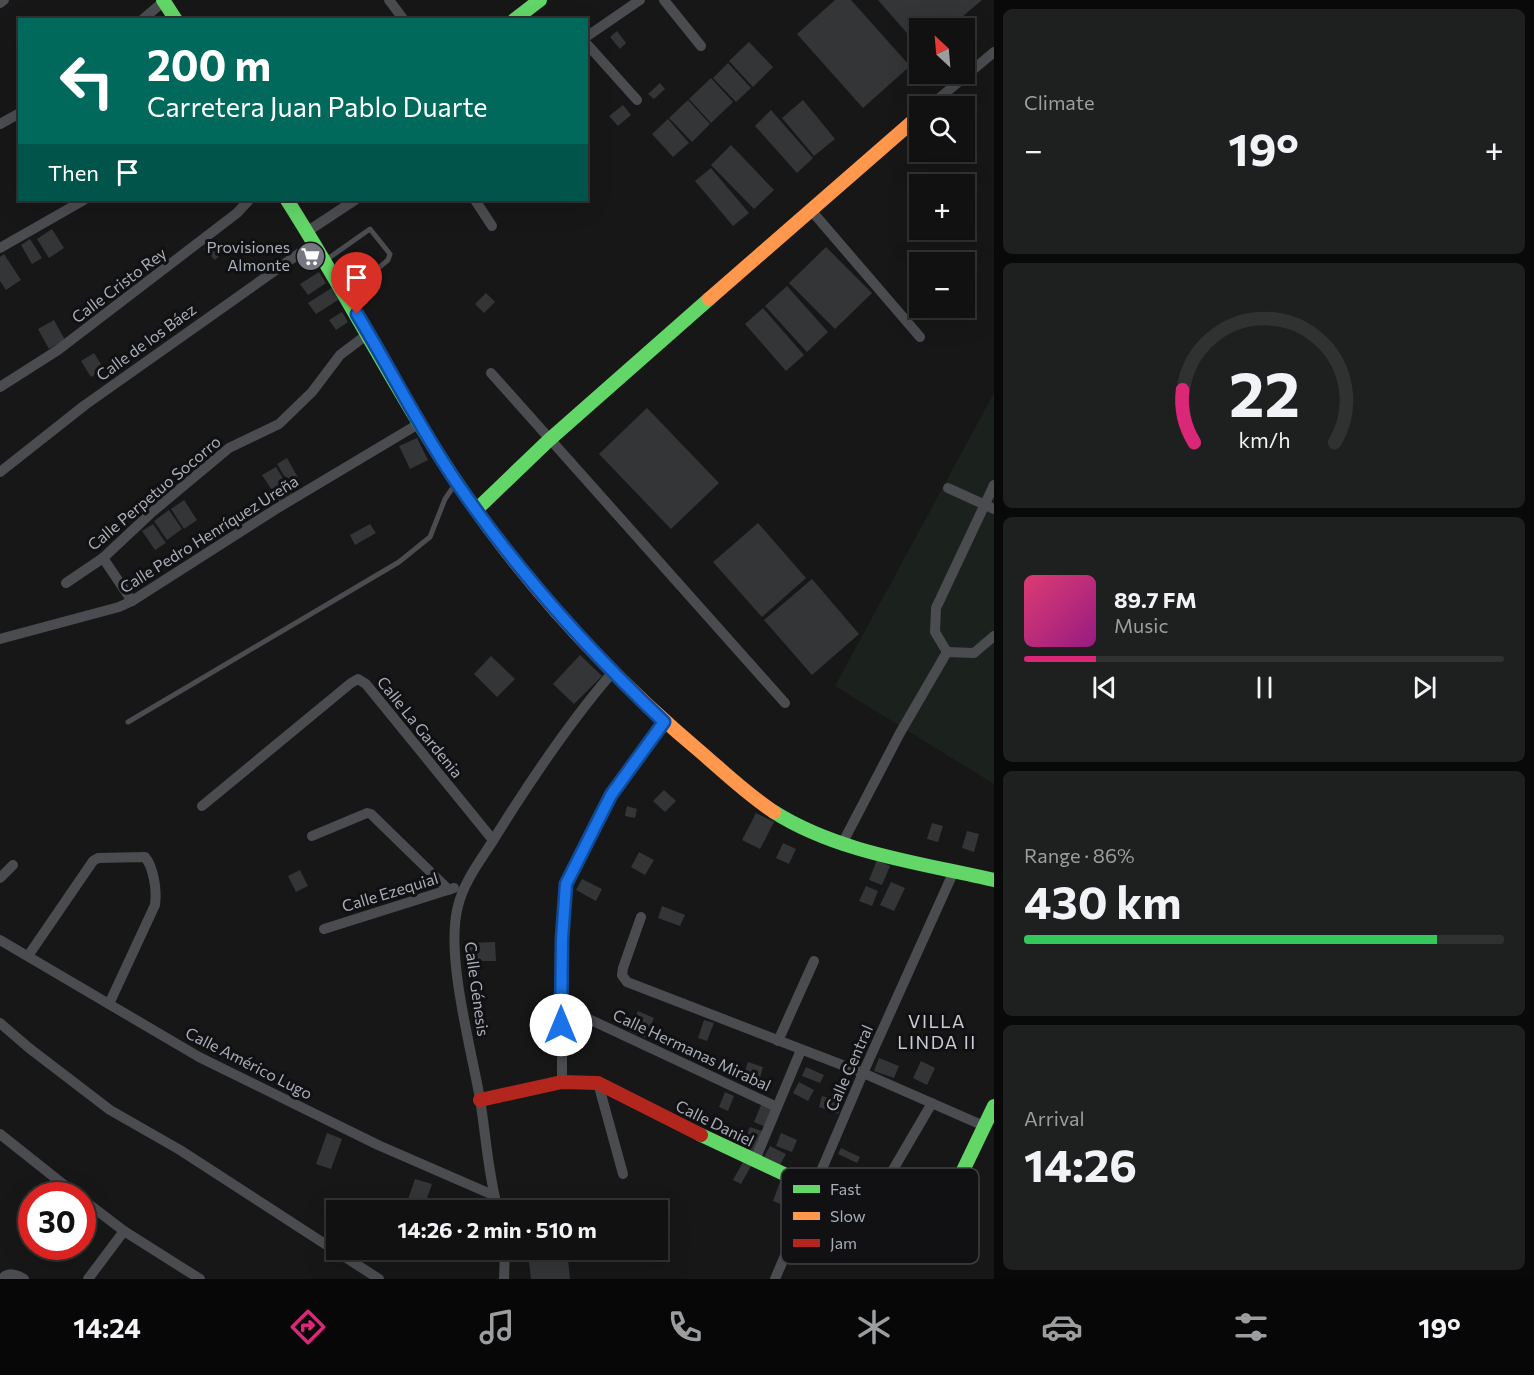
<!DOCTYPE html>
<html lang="en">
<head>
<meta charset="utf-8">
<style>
  body { margin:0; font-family:Commissioner,sans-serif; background:#1e1f1f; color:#f1f3f6; height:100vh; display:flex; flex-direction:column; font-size:22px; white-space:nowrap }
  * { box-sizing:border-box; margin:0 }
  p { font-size:20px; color:#9c9d9f }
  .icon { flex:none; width:33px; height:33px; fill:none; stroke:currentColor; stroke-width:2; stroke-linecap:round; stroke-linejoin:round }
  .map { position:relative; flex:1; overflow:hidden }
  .panel { display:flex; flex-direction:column; gap:9px; padding:9px; background:#090909; width:540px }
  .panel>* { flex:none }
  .hud { position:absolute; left:18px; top:18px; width:570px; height:183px; border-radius:0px; box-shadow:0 6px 24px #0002,0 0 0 2px #303131; background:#00695c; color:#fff; overflow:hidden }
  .needle { width:39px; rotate:334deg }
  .controls { position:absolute; left:909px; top:18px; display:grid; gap:12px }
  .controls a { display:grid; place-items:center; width:66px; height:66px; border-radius:0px; background:#111; box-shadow:0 6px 24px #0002,0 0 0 2px #303131; font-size:30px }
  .speed { position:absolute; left:18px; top:1182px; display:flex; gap:12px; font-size:30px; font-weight:700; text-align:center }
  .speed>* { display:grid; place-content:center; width:78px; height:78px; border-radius:50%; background:#111; box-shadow:0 6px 24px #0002,0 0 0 2px #303131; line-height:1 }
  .speed .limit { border:9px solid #d22; background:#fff; color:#111 }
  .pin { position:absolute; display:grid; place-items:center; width:51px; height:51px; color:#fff; margin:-62px -26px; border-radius:50% 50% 50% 0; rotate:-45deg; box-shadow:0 0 6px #0007 }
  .pin .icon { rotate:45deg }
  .me { position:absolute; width:66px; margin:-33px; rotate:0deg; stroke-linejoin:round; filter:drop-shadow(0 0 4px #0008) }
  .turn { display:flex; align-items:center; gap:21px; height:126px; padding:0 30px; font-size:27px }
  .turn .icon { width:78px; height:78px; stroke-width:2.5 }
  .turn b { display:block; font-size:42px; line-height:51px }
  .then { display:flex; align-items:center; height:57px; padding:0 30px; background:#0003; gap:12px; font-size:22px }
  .big { font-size:45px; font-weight:700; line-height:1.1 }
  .panel .tile { flex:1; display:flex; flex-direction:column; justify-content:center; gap:9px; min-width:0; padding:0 21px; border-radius:9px; background:#1e1f1f }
  .panel .dial { align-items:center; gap:0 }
  .dial svg { height:156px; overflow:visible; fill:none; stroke:#303131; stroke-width:7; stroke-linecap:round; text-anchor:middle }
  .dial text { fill:#f1f3f6; stroke:none }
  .song { display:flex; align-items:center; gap:18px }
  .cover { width:72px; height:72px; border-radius:9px; background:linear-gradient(135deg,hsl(340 70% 55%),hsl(310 70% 35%)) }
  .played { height:6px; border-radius:3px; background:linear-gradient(90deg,#db2777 15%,#303131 15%) }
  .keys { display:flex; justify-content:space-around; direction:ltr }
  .heat { display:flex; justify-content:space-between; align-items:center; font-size:33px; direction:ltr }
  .charge { height:9px; border-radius:4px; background:linear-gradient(90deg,#34c759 86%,#303131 0) }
  .trip { position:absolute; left:326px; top:1200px; width:342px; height:60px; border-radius:0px; background:#111; box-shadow:0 6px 24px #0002,0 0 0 2px #303131; font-weight:700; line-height:60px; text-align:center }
  .tabs { display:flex; height:96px; justify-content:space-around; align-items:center; background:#070707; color:#9c9d9f }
  .tabs .icon { width:42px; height:42px }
  .tabs .selected { color:#db2777 }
  .tabs b { font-size:27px; color:#f1f3f6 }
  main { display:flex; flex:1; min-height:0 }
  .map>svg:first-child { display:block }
  .green { fill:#1b211c }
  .building { fill:#343537 }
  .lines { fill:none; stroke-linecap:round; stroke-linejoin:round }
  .lane { stroke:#4b4c50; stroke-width:5 }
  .street { stroke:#4b4c50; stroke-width:10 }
  .fast { stroke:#63d668; stroke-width:14 }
  .slow { stroke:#ff974d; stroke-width:14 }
  .jam { stroke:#b3261e; stroke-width:14 }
  .route-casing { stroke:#114b97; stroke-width:15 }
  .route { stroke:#1a73e8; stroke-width:10 }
  .labels { text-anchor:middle; stroke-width:6; stroke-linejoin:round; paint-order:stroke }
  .poi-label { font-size:16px; fill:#a8adb8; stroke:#111113; text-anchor:end }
  .street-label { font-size:16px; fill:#a8adb8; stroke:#111113 }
  .neighbourhood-label { font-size:18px; letter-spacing:1.5px; fill:#c9ccd4; stroke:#111113 }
  .key { fill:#111113; stroke:#3e4045; stroke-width:1.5 }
  .key-label { font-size:16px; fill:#a8adb8 }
</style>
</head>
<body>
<main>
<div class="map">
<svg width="994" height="1279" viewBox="0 0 994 1279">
  <rect width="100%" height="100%" fill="#171717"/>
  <!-- green -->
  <polygon class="green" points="994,393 994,784 835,686"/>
  <!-- building -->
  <g class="building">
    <polygon points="835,0 851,0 910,66 863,108 797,34"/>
    <polygon points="878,0 982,0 949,28 920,28 920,48"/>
    <polygon points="617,31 626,43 620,49 610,37"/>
    <polygon points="749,42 773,67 753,87 729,61"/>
    <polygon points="728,63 751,88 736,102 713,78"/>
    <polygon points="711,78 733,102 711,123 689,99"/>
    <polygon points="660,83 665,89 654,99 648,94"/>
    <polygon points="688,100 710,124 692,142 669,118"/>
    <polygon points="803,100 835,139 814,156 782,118"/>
    <polygon points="623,105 631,115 618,126 609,116"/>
    <polygon points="771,110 813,158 797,173 755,126"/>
    <polygon points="668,119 689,143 673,157 652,134"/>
    <polygon points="731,145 774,190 754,209 711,165"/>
    <polygon points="711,168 749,213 733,226 695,181"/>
    <polygon points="52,229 64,248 49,258 37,239"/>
    <polygon points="30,239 42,258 32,264 21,245"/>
    <polygon points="212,241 223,252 215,260 204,249"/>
    <polygon points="826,247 872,293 835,329 789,283"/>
    <polygon points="4,254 21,280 6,290 0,281 0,257"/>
    <polygon points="319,272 326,283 308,295 300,284"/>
    <polygon points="787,286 828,332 807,352 765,306"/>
    <polygon points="333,287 341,298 316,314 308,303"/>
    <polygon points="486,293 495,302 484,313 475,304"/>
    <polygon points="763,308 804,355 786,371 745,324"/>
    <polygon points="342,312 348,322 336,330 329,320"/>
    <polygon points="54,320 65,340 49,349 38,329"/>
    <polygon points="94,353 104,369 91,377 81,361"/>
    <polygon points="647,408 719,483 671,529 599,454"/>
    <polygon points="417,438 428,460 410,469 399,446"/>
    <polygon points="287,458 301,483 292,489 277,464"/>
    <polygon points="276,467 292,493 279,501 262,475"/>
    <polygon points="184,500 197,520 184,529 171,509"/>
    <polygon points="169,510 182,529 167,540 154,521"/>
    <polygon points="758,523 806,578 762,617 713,562"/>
    <polygon points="153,524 166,543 155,550 142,531"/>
    <polygon points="370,524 376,533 355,545 350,535"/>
    <polygon points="812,579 859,634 812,675 764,620"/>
    <polygon points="580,655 602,676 574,704 553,684"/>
    <polygon points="491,656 515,679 497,697 474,674"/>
    <polygon points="664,790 676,801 665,812 653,801"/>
    <polygon points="627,806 637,809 635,818 625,816"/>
    <polygon points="756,813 774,822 760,849 742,840"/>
    <polygon points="932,823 943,826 938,842 927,839"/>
    <polygon points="967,831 979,834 974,852 962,848"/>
    <polygon points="783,843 796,849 789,864 776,858"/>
    <polygon points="639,852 654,860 645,875 631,867"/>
    <polygon points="877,860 890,866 882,885 869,880"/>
    <polygon points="300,870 308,886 296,892 288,876"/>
    <polygon points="582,879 602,889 596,901 576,890"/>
    <polygon points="891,882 905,888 894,911 880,905"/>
    <polygon points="866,886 878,891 872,906 859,901"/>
    <polygon points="662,906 685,915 680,926 658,918"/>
    <polygon points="495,942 496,961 468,961 468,943"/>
    <polygon points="638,1011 654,1018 646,1038 629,1031"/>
    <polygon points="704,1020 714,1023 707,1041 698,1038"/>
    <polygon points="879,1058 899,1066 894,1078 874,1071"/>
    <polygon points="921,1061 935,1068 927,1085 913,1078"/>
    <polygon points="748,1062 763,1067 758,1085 742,1080"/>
    <polygon points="806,1067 824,1075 820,1083 802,1076"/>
    <polygon points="799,1082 814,1090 808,1101 793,1093"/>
    <polygon points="725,1092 734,1096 728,1111 719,1107"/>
    <polygon points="822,1096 842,1103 838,1114 819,1107"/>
    <polygon points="761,1105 773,1110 766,1127 754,1122"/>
    <polygon points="750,1127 762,1131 754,1154 741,1150"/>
    <polygon points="327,1133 342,1139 331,1169 316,1164"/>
    <polygon points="781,1133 797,1140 792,1152 776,1146"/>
    <polygon points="770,1146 786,1154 780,1165 764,1157"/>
    <polygon points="841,1148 860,1157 857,1163 838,1154"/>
    <polygon points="743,1162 751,1166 741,1184 733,1180"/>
    <polygon points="415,1179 432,1184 423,1210 405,1208"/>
    <polygon points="781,1179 805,1189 796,1210 773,1201"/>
    <polygon points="568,1259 570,1279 531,1279 529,1262"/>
  </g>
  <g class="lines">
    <!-- lane -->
    <g class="lane">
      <polyline points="326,260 370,229 390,254 388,260 347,294"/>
      <polyline points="128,722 399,562 430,537 445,499 456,483"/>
    </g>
    <!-- street -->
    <g class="street">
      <polyline points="389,0 404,20"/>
      <polyline points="664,0 701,46"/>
      <polyline points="0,3 4,0"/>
      <polyline points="142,20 164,1"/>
      <polyline points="586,37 640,0"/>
      <polyline points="586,43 637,100"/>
      <polyline points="930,106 994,52"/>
      <polyline points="0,124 20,113"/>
      <polyline points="475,200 492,226"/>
      <polyline points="810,209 920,337"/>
      <polyline points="308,231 355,200"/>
      <polyline points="0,248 84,200"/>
      <polyline points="491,373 785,703"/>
      <polyline points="0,387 58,350 237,213 249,200"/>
      <polyline points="0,472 85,405 314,243"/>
      <polyline points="948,488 994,509"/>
      <polyline points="103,558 132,601"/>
      <polyline points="66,583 103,558 151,513 229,448 279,424 312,392 340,355 369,333"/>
      <polyline points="0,639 119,607 132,601 276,509 420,423"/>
      <polyline points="947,652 935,632 936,608 994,485"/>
      <polyline points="202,806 351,683 358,679 366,684 493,840"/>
      <polyline points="312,836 367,813 371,814 449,890"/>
      <polyline points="842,844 900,733 947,652 974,653 994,636"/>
      <polyline points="0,878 13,865"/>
      <polyline points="641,917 623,968 622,975 627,982 863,1073 984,1126"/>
      <polyline points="324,929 454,888"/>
      <polyline points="0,940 199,1057 378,1145 493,1195"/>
      <path d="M28 956 93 861 98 858 145 857C154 868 157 891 155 905L109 1004"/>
      <polyline points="561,1006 777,1107"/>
      <polyline points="0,1023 29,1048 110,1110 180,1150 379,1279"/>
      <polyline points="778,1041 814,961"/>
      <polyline points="562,1082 562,939 566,884 611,795 664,722"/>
      <polyline points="598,1083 623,1174"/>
      <polyline points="0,1134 78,1196"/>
      <polyline points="755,1160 801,1050"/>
      <polyline points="82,1199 124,1231 200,1279"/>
      <polyline points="870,1209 932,1103"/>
      <path d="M498 1210C488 1174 486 1136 480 1099 471 1047 445 955 458 906 464 881 481 860 494 839 530 781 568 724 612 673"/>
      <path d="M2 1279C8 1271 16 1274 24 1279"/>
      <polyline points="88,1279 124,1231"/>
      <polyline points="504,1279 505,1250"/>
      <polyline points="775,1279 863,1073 954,871"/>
    </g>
    <!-- fast -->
    <g class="fast">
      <polyline points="163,0 176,20"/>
      <polyline points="514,20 540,0"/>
      <path d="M287 200C356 308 412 425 489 528"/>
      <polyline points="476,510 549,440 709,299"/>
      <path d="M774 812C839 853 921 863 994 880"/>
      <polyline points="701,1135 814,1188 870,1209 927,1234 934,1231 994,1106"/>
    </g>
    <!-- slow -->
    <g class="slow">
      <polyline points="709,299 920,115"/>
      <path d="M489 528C551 612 623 687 703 754 726 774 748 795 774 812"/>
    </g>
    <!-- jam -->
    <polyline class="jam" points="480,1100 562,1082 598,1083 701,1135"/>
  </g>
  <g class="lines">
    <defs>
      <path id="route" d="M357 314C391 370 420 429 457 483 517 571 587 649 664 722L611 795 566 884 562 939 561 1025"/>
    </defs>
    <!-- route casing -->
    <use href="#route" class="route-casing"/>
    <!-- route -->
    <use href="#route" class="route"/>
  </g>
  <!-- icons -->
  <defs>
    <symbol id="supermarket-disc" viewBox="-11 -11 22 22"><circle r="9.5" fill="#757880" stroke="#111113"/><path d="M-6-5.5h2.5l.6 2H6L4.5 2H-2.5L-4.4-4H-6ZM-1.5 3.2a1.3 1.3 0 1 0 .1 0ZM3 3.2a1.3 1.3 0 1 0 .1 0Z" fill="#fff"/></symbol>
  </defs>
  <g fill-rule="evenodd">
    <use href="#supermarket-disc" x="294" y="240" width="33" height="33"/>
  </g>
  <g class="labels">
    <!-- poi labels -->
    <g class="poi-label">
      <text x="290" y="253">Provisiones<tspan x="290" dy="18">Almonte</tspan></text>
    </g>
    <!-- street labels -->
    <g class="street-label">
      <text transform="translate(119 285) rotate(-37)" y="6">Calle Cristo Rey</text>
      <text transform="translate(146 342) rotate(-36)" y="6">Calle de los Báez</text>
      <text transform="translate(154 493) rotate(-40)" y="6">Calle Perpetuo Socorro</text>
      <text transform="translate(209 534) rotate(-32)" y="6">Calle Pedro Henríquez Ureña</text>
      <text transform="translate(420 727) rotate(51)" y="6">Calle La Gardenia</text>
      <text transform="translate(390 892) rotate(-17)" y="6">Calle Ezequial</text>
      <text transform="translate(477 989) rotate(82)" y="6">Calle Génesis</text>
      <text transform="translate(692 1050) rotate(25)" y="6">Calle Hermanas Mirabal</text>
      <text transform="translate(249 1063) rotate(27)" y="6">Calle Américo Lugo</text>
      <text transform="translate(849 1068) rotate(-66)" y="6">Calle Central</text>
      <text transform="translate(715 1123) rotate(26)" y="6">Calle Daniel</text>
    </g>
    <!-- neighbourhood labels -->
    <g class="neighbourhood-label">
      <text x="937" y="1028">VILLA<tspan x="937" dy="21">LINDA II</tspan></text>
    </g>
  </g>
  <!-- legend -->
  <rect x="781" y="1168" width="198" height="96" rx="9" class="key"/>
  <rect x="793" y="1185" width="27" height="8" fill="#63d668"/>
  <rect x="793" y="1212" width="27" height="8" fill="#ff974d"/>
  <rect x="793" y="1239" width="27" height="8" fill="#b3261e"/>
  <g class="key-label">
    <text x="830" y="1195">Fast</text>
    <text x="830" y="1222">Slow</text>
    <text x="830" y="1249">Jam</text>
  </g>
</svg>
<div class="controls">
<a><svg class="needle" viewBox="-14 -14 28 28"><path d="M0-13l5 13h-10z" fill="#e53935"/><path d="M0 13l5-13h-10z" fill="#9c9d9f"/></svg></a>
<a><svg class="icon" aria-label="search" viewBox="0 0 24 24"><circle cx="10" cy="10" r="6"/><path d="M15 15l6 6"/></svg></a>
<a>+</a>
<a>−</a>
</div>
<div class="speed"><div class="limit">30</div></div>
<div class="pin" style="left:357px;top:314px;background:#d93025"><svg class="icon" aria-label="arrive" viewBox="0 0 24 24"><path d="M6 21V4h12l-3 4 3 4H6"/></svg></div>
<svg class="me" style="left:561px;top:1025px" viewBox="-20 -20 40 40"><circle r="19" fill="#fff"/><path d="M0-13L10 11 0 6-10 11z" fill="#1a73e8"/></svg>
<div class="trip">14:26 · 2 min · 510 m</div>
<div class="hud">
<div class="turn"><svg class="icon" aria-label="left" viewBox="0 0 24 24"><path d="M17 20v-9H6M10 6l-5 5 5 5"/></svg><div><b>200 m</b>Carretera Juan Pablo Duarte</div></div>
<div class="then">Then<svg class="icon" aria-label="arrive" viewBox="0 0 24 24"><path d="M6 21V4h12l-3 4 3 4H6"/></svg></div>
</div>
</div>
<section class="panel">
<div class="tile"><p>Climate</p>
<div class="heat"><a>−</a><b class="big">19°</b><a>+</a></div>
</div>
<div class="tile dial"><svg viewBox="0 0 100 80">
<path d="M14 69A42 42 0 1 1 86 69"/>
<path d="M14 69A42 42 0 0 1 8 42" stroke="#db2777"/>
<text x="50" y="56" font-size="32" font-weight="700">22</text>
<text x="50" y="72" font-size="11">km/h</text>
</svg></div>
<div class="tile">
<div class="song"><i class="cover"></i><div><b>89.7 FM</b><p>Music</p></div></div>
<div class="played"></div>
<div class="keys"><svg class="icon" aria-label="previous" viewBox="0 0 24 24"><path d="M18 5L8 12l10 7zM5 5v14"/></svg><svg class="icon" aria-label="pause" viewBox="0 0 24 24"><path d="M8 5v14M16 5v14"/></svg><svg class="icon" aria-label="next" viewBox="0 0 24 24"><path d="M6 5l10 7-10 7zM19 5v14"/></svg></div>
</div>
<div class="tile"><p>Range · 86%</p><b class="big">430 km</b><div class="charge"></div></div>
<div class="tile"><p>Arrival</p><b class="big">14:26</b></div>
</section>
</main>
<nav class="tabs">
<b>14:24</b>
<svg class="icon selected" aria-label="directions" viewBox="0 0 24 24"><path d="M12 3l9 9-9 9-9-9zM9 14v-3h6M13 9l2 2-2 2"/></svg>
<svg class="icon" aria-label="music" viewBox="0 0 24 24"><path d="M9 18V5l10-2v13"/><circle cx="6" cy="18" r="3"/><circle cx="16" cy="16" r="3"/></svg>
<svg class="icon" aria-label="phone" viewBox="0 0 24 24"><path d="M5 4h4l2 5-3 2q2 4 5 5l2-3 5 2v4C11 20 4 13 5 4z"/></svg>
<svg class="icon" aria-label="climate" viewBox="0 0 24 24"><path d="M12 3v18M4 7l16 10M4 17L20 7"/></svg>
<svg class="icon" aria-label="car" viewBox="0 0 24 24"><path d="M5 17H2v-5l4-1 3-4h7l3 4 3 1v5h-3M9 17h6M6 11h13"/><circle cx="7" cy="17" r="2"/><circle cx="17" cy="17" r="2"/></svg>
<svg class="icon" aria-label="filters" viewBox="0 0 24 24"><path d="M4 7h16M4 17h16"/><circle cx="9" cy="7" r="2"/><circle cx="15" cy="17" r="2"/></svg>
<b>19°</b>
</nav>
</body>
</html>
